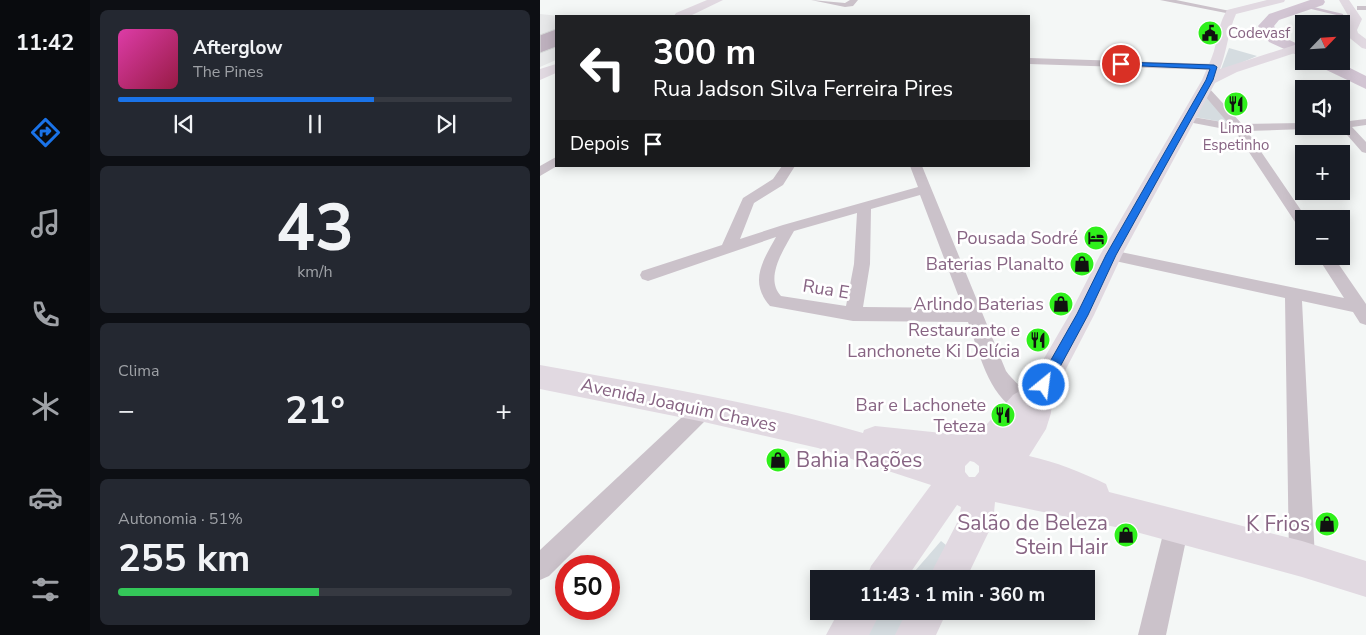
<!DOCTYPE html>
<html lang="pt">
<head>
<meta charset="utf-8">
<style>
  body { margin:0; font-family:"Nunito Sans",sans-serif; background:#242831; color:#f1f3f6; height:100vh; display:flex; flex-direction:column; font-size:19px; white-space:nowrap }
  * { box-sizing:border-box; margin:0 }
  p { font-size:16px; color:#9ea1a6 }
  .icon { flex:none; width:28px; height:28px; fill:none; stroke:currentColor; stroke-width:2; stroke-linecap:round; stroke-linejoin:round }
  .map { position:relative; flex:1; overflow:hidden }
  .details { display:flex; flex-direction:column; gap:10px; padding:10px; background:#0d0f14; width:450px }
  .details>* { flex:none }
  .banner { position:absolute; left:15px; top:15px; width:475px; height:152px; border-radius:0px; box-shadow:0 2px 12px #0003; background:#202124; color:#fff; overflow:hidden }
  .needle { width:32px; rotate:65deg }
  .buttons { position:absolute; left:755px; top:15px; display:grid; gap:10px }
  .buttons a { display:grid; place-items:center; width:55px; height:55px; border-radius:0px; background:#171b24; box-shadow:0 2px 12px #0003; font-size:25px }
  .speed { position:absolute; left:15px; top:555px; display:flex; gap:10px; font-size:25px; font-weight:700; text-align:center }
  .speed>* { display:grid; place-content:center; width:65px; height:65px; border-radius:50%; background:#171b24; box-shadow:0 2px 12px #0003; line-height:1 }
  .speed .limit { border:8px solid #d22; background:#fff; color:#111 }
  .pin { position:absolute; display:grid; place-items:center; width:42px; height:42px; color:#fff; margin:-21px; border:2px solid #fff; border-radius:50%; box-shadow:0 1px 5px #0007 }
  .me { position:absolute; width:55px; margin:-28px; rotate:29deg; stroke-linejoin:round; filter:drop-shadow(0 0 4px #0008) }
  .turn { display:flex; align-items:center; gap:18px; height:105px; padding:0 15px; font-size:22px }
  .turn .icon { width:65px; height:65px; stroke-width:2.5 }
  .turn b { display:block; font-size:35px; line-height:42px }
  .then { display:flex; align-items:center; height:48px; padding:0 15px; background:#0003; gap:10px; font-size:19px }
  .big { font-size:38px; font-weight:700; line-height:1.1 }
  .details .tile { flex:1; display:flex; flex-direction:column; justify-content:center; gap:8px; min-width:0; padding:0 18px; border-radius:8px; background:#242831 }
  .details .dial { align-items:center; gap:0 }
  .dial b { font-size:65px; line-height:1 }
  .song { display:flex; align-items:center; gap:15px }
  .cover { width:60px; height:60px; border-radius:8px; background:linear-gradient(135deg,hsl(320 70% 55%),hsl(340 70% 35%)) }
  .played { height:5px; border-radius:2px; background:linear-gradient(90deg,#1a73e8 65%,#363941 65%) }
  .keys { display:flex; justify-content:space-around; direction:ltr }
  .heat { display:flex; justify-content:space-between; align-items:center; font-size:28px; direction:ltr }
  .charge { height:8px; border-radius:4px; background:linear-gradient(90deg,#34c759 51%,#363941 0) }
  .trip { position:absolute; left:270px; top:570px; width:285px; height:50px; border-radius:0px; background:#171b24; box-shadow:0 2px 12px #0003; font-weight:700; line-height:50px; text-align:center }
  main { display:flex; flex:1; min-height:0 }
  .tabs { display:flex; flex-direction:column; width:90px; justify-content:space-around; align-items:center; background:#090b0e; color:#9ea1a6 }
  .tabs .icon { width:35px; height:35px }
  .tabs .on { color:#1a73e8 }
  .tabs b { font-size:22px; color:#f1f3f6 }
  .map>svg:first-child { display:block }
  .built { fill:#e7e8e9 }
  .green { fill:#d5dce0 }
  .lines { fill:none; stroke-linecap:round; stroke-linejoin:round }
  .stream { stroke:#d2c5d3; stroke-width:2.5 }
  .river { fill:#d2c5d3; fill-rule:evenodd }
  .building { fill:#beb1be; stroke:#d6d9d8 }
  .street { fill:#cbc2ca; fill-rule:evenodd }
  .secondary { fill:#e1d9e1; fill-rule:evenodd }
  .primary { fill:#e1d9e1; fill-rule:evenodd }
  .route { fill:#1a73e8; stroke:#114b97 }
  .labels { text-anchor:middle; stroke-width:5; stroke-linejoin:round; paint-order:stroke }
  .far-poi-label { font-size:15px; fill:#876483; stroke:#fff; text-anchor:start }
  .poi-label { font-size:18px; fill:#876483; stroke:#fff; text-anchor:end }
  .street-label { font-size:18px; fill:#876483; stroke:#fff }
  .near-poi-label { font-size:21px; fill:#876483; stroke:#fff; text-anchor:end }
</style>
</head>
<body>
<main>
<nav class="tabs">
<b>11:42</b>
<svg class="icon on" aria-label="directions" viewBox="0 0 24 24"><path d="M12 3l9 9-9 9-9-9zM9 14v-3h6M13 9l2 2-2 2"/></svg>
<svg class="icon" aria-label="music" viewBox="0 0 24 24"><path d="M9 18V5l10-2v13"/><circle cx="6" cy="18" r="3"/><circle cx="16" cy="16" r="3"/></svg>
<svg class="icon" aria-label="phone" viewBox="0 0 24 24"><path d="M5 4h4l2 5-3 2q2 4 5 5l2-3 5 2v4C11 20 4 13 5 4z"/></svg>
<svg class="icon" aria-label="climate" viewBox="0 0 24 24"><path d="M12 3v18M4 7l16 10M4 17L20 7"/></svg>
<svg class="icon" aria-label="car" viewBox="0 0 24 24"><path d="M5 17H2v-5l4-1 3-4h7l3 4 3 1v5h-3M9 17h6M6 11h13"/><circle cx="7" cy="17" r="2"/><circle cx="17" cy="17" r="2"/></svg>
<svg class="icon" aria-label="filters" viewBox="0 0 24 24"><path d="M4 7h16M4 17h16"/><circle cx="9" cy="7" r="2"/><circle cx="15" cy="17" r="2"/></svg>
</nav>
<section class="details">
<div class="tile">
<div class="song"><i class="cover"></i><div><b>Afterglow</b><p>The Pines</p></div></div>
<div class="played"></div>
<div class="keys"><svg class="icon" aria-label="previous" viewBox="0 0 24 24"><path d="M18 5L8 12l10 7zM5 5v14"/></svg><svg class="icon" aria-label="pause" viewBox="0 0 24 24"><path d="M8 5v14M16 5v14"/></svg><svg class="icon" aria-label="next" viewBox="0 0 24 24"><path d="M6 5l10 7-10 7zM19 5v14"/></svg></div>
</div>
<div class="tile dial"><b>43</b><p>km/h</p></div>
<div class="tile"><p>Clima</p>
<div class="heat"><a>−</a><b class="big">21°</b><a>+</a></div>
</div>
<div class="tile"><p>Autonomia · 51%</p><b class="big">255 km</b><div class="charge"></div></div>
</section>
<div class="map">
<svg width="826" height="635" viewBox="0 0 826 635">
  <rect width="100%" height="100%" fill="#f4f7f6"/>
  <!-- built -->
  <polygon class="built" points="0,14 19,16 16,16 16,60 0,67"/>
  <!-- green -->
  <g class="green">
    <polygon points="689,48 717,56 680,72"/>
    <polygon points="665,94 688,123 655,117"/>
    <polygon points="401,541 406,545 391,579 368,579"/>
    <polygon points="340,611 374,611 361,635 326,635"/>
  </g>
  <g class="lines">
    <!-- stream -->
    <polyline class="stream" points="764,6 802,15"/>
    <!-- river -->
    <g class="river">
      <polygon points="770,0 784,0 785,2 783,5 739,20 734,26 741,36 764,47 764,58 729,42 718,26 729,14"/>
      <polygon points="774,61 796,61 826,76 826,89 776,65"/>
    </g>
  </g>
  <!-- building -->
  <polygon class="building" points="16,29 16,47 0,53 0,35"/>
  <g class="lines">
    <!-- street -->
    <g class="street">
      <polygon points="271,0 305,3 310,0 318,0 313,6 305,7"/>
      <polygon points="620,0 636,0 695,12 691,14"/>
      <rect x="817" y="6" width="9" height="4"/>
      <polygon points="489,58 674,64 679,67 674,70 489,64"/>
      <polygon points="664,86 668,87 702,124 764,123 764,126 772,126 766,129 707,131 767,219 764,219 764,230 759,228 695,131 643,121 641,119 643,117 647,116 688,123 659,89"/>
      <polygon points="826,119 826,125 812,127 826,142 826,153 822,152 801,128 796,126 801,126 801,122"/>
      <polygon points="16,157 17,166 0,176 0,166"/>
      <path d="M242 166H255L243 185 214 203 200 239 243 225 378 187 370 166H382L466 371C474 382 488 392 493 404L490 410 483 413C449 401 439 351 428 322L313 321 230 306C209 282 222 262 236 237L114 279 108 281 102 279 100 275 102 271 182 245 203 198 233 179ZM380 195 423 308 323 307 330 264 331 209ZM317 213 314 264 306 306 241 296C224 278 244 249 254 231Z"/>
      <polygon points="571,250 804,298 777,256 793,256 826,304 826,325 820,323 813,312 762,301 775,559 771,568 762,572 753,568 749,559 745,298 566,259 563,255 566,251"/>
      <polygon points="164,400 171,403 174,409 171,415 9,576 0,580 0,550 157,403"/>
      <polygon points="637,514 646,517 649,526 626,635 598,635 625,526 628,517"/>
    </g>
    <!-- secondary -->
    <g class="secondary">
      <path d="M727 0H745L744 2 696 14C688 32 687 51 680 69L764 42V50L697 72 675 83 582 255 554 315 512 396 511 413 506 429 489 456C516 462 541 472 566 484L569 492 762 541 826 561V597L762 577 585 529 455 502 453 523 426 579H388L419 519 421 507 417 505 366 579H326L331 566 391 485 278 448 164 422 0 389V365C108 385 218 402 323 433L324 430 335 426 421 435 430 432 439 433 473 395 488 386 531 312 560 255 662 80C666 70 671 61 674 51 678 36 679 23 687 10ZM430 461 434 462 439 466V472L435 477H429L425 472V466Z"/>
      <polygon points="799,0 809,0 822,19 817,30 818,33 826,39 826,49 822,48 806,35 805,30 810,19"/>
      <polygon points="299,611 341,611 329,635 286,635"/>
      <polygon points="367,611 407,611 396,635 355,635"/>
    </g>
    <!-- primary -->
    <g class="primary">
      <polygon points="167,0 183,0 150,16 134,16 136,13"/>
      <polygon points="16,64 16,73 0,80 0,69"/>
    </g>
  </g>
  <!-- route -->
  <polygon class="route" points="581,62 674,65 677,67 673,80 576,255 548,315 508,389 504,390 499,389 497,385 499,381 537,314 566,255 666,80 670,69 579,65"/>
  <!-- icons -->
  <defs>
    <symbol id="civic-disc" viewBox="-11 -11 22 22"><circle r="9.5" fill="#2ff01b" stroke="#fff"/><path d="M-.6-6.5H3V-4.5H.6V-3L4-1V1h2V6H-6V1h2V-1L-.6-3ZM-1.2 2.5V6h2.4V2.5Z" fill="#111"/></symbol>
    <symbol id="restaurant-disc" viewBox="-11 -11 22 22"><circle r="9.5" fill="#2ff01b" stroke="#fff"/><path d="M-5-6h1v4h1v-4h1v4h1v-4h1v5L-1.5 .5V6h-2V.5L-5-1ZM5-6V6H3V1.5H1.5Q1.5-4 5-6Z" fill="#111"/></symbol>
    <symbol id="hotel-disc" viewBox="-11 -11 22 22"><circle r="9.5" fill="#2ff01b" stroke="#fff"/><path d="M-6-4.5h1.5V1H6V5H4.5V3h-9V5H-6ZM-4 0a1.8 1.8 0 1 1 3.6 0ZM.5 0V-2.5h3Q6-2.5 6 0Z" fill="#111"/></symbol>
    <symbol id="shop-disc" viewBox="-11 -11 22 22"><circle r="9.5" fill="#2ff01b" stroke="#fff"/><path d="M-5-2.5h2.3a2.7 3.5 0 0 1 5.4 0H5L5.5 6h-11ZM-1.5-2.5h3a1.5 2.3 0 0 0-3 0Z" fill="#111"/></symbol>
  </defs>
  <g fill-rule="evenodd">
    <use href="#civic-disc" x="656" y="19" width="28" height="28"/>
    <use href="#restaurant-disc" x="682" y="90" width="28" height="28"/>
    <use href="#hotel-disc" x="542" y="224" width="28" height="28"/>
    <use href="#shop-disc" x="528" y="250" width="28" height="28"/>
    <use href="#shop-disc" x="507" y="290" width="28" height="28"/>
    <use href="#restaurant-disc" x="484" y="326" width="28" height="28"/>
    <use href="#restaurant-disc" x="449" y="401" width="28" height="28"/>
    <use href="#shop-disc" x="224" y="446" width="28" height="28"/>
    <use href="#shop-disc" x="773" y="510" width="28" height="28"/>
    <use href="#shop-disc" x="572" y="521" width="28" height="28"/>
  </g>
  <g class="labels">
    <!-- far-poi labels -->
    <g class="far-poi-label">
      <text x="688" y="38">Codevasf</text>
      <text x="696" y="133" text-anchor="middle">Lima<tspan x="696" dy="17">Espetinho</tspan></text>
    </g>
    <!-- poi labels -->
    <g class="poi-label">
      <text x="538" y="244">Pousada Sodré</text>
      <text x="524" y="270">Baterias Planalto</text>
      <text x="504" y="310">Arlindo Baterias</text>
      <text x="480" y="336">Restaurante e<tspan x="480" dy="21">Lanchonete Ki Delícia</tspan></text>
      <text x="446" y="411">Bar e Lachonete<tspan x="446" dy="21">Teteza</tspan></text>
    </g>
    <!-- street labels -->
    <g class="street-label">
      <text transform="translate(286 289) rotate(9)" y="6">Rua E</text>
      <text transform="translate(139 405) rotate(12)" y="6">Avenida Joaquim Chaves</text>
    </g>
    <!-- near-poi labels -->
    <g class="near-poi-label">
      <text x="256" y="467" text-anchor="start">Bahia Rações</text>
      <text x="568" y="530">Salão de Beleza<tspan x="568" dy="24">Stein Hair</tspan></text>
      <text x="770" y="531">K Frios</text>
    </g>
  </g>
</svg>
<div class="buttons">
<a><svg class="needle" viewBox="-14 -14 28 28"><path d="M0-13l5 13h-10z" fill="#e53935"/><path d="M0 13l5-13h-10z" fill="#9ea1a6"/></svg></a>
<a><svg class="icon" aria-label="sound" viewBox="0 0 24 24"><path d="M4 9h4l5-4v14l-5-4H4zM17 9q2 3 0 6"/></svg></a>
<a>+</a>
<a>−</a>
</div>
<div class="speed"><div class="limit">50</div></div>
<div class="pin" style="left:581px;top:64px;background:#d93025"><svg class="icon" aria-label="arrive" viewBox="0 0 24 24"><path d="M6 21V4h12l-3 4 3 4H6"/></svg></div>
<svg class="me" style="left:504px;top:385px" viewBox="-20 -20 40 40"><circle r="17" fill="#1a73e8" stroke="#fff" stroke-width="3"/><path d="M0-11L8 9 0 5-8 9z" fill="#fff"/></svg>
<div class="trip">11:43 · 1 min · 360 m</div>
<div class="banner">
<div class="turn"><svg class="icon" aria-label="left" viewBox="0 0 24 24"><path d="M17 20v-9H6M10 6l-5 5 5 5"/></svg><div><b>300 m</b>Rua Jadson Silva Ferreira Pires</div></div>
<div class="then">Depois<svg class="icon" aria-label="arrive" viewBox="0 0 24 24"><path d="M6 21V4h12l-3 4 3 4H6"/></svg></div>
</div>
</div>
</main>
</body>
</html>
